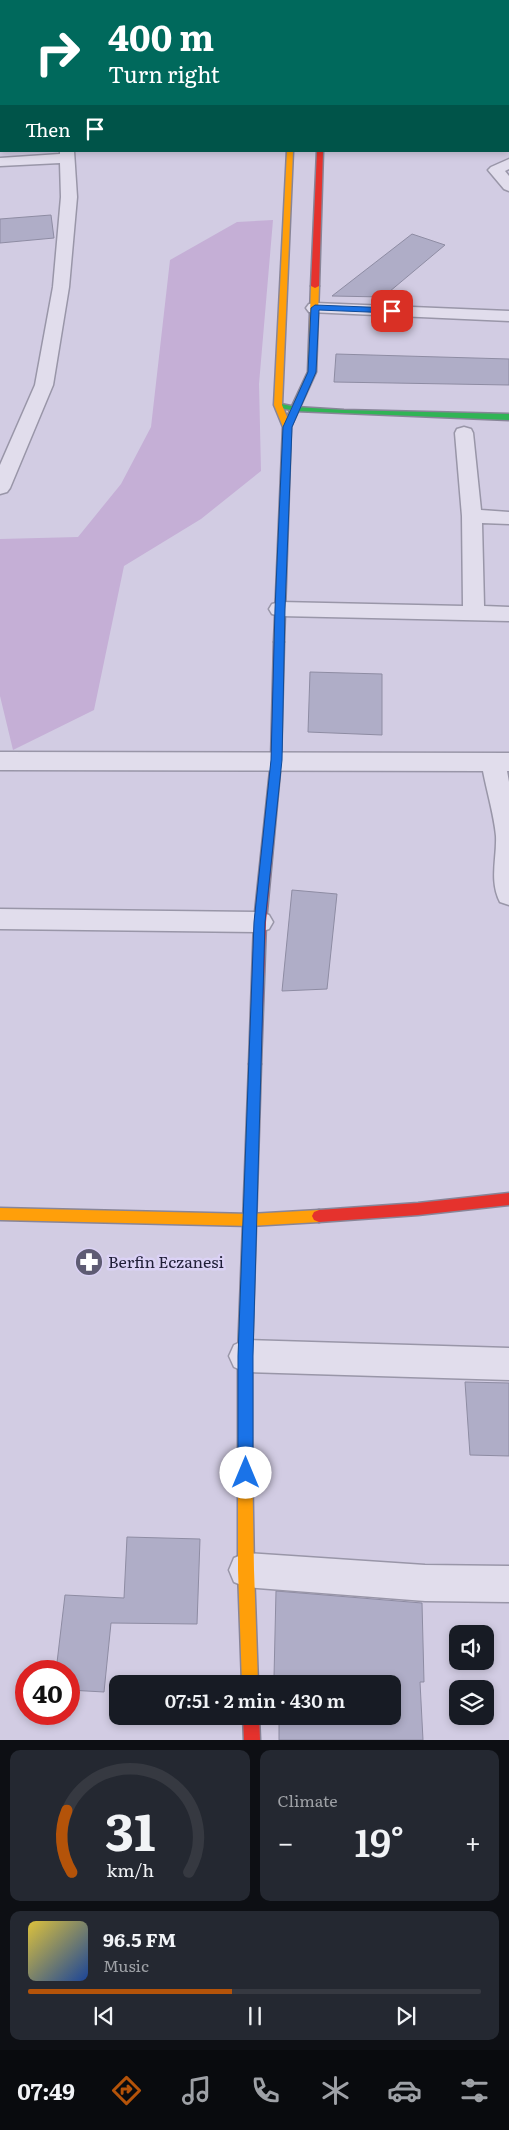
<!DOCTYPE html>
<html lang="en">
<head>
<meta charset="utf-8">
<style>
  body { margin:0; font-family:Literata,serif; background:#242831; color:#f1f3f6; height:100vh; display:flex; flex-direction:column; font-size:19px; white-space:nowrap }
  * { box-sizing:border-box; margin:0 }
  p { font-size:16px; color:#9ea1a6 }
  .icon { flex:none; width:28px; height:28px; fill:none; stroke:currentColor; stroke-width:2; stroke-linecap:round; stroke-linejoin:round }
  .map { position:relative; height:1740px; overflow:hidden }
  .sheet { display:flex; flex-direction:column; gap:10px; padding:10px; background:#0d0f14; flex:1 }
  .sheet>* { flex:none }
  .guide { position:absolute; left:0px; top:0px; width:510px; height:152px; box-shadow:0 2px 8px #0003; background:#00695c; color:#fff; overflow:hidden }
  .tools { position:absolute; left:449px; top:1625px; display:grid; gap:10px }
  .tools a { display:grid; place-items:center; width:45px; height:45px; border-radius:10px; background:#171b24; box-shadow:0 2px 8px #0003; font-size:25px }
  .speed { position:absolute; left:15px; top:1660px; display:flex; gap:10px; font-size:25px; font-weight:700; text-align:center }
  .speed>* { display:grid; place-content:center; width:65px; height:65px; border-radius:50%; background:#171b24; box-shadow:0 2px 8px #0003; line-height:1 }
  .speed .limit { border:8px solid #d22; background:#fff; color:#111 }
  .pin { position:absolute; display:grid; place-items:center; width:42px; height:42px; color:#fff; margin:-21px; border-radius:10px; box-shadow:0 2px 8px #0006 }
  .me { position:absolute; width:55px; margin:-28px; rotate:0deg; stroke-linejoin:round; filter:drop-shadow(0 0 4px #0008) }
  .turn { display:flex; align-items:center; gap:18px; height:105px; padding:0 25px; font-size:22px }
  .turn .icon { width:65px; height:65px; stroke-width:2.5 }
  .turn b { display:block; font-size:35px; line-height:42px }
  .then { display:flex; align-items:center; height:48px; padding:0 25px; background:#0003; gap:10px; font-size:19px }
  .big { font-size:38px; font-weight:600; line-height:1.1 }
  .sheet .widget { flex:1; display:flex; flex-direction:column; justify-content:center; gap:8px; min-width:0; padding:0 18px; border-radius:10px; background:#242831 }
  .sheet .dial { align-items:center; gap:0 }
  .dial svg { height:130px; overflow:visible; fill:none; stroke:#363941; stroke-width:7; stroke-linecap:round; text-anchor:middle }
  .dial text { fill:#f1f3f6; stroke:none }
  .song { display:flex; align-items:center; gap:15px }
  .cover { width:60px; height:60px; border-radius:8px; background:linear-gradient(135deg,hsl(50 70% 55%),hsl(220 70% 35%)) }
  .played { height:5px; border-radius:2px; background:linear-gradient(90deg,#b45309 45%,#363941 45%) }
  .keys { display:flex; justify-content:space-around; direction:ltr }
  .heat { display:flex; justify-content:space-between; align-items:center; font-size:28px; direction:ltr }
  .sheet .tiles { flex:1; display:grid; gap:10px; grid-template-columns:1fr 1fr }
  .widget:last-child { grid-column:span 2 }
  .trip { position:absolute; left:109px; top:1675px; width:292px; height:50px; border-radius:10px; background:#171b24; box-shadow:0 2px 8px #0003; font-weight:600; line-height:50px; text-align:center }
  .tabs { display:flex; height:80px; justify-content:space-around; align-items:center; background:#090b0e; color:#9ea1a6 }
  .tabs .icon { width:35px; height:35px }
  .tabs .active { color:#b45309 }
  .tabs b { font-size:22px; color:#f1f3f6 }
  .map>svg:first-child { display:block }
  .green { fill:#c5afd6 }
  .building { fill:#afadc7; stroke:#8e8ca3 }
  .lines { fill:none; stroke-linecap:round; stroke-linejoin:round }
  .street-casing { stroke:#9996a8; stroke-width:3 }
  .fast-casing { stroke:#888598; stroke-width:3 }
  .slow-casing { stroke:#888598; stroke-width:3 }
  .jam-casing { stroke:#888598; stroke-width:3 }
  .street { fill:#e1ddec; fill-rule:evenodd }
  .fast { fill:#30b455; fill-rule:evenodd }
  .slow { fill:#ff9f0a; fill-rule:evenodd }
  .jam { fill:#e5322d; fill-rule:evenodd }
  .route { fill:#1a73e8; stroke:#114b97 }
  .labels { text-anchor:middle; stroke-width:5; stroke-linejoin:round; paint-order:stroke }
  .near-poi-label { font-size:16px; fill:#1f1e37; stroke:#dbd2f5; text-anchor:start }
</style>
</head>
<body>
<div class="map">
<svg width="509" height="1740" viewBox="0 0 509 1740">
  <rect width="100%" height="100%" fill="#d2cce3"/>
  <!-- green -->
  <polygon class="green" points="273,220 259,384 261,471 201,519 124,566 94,710 13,750 0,696 0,539 78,537 121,484 151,427 170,260 237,222"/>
  <!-- building -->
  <g class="building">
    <polygon points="51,215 54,238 0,243 0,219"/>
    <polygon points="412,234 445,245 383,297 332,296"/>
    <polygon points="336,354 509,359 509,385 334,382"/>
    <polygon points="310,672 382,674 382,735 308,732"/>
    <polygon points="292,890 337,894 327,989 282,991"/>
    <polygon points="465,1382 509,1383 509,1456 470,1455"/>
    <polygon points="127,1537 200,1539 197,1624 111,1623 104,1692 69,1690 69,1671 56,1671 65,1595 124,1598"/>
    <polygon points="276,1591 422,1603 424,1682 420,1682 423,1740 279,1740 279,1716 392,1716 392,1684 279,1684 279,1677 274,1677"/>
  </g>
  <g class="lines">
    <defs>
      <g id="street">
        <polygon points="286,0 299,0 299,1 287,1"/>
        <polygon points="449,0 462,0 462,1 450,1"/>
        <rect x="0" y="80" width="1" height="9"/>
        <polygon points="60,151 74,151 77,197 69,287 53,385 10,488 7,492 0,494 0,465 35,385 53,287 61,197 60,163 0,166 0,158 60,154"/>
        <polygon points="509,159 509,169 505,171 509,176 509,191 504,189 488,170 491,167"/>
        <polygon points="315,303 509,311 509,321 309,312 306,308 309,304"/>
        <polygon points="464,427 471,429 473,433 481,510 509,512 509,524 482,523 484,606 509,607 509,621 280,616 272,614 269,609 272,604 280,602 463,606 462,516 455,433 457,429"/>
        <path d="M0 752 509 753V771H507L509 782V905L500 902C489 881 497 858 496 836 494 815 487 792 483 771L0 770Z"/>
        <polygon points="0,909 260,912 269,915 273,922 269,929 260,932 0,929"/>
        <polygon points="245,1340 509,1348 509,1380 245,1372 234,1367 229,1356 234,1345"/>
        <polygon points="246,1553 425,1565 509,1566 509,1602 425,1601 246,1587 234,1582 229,1570 234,1558"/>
      </g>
      <g id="fast">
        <rect x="0" y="17" width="1" height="4"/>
        <polygon points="276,403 296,407 344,410 509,414 509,420 296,411 276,407"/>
        <polygon points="255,1059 259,1060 261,1064 252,1356 252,1456 250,1461 245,1463 240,1461 238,1456 238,1356 249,1064 251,1060"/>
      </g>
      <g id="slow">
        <polygon points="287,151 293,151 282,405 287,417 308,372 311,286 315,284 319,286 316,372 291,427 284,642 279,645 274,642 283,427 274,405"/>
        <polygon points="0,1208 251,1214 319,1210 324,1212 326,1216 324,1220 319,1222 251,1226 0,1220"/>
        <polygon points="245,1449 250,1451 252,1456 254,1570 258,1684 242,1684 238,1570 238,1456 240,1451"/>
      </g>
      <g id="jam">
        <polygon points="317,151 323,151 319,286 315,288 311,286"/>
        <polygon points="279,639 284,642 281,761 266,922 261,1064 259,1068 255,1069 251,1068 249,1064 254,922 271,761 274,642"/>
        <polygon points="509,1193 509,1205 418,1215 319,1222 314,1220 312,1216 314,1212 319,1210 418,1203"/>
        <polygon points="243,1716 259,1716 260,1740 244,1740"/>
      </g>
    </defs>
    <!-- street casing -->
    <use href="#street" class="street-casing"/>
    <!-- fast casing -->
    <use href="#fast" class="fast-casing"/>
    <!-- slow casing -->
    <use href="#slow" class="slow-casing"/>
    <!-- jam casing -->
    <use href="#jam" class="jam-casing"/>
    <!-- street -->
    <use href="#street" class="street"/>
    <!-- fast -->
    <use href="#fast" class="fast"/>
    <!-- slow -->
    <use href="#slow" class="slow"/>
    <!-- jam -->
    <use href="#jam" class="jam"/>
  </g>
  <!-- route -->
  <polygon class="route" points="315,305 392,308 396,311 392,313 319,310 316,372 292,427 285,609 282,760 265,922 253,1356 253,1473 251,1478 246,1481 240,1478 238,1473 238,1356 254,922 271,760 275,609 283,427 308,372 311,308"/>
  <!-- icons -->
  <defs>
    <symbol id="pharmacy-disc" viewBox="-11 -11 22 22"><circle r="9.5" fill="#5e5b73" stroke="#dbd2f5"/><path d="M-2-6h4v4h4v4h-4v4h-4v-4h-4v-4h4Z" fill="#fff"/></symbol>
  </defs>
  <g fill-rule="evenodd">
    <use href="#pharmacy-disc" x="73" y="1246" width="32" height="32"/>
  </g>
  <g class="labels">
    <!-- near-poi labels -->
    <g class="near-poi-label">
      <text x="108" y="1268">Berfin Eczanesi</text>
    </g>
  </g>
</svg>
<div class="tools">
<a><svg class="icon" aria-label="sound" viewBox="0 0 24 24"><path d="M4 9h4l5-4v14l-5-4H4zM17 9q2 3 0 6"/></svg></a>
<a><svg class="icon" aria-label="layers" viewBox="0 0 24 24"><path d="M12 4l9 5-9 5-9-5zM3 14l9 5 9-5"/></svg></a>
</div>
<div class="speed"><div class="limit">40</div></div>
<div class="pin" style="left:392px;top:311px;background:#d93025"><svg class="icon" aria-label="arrive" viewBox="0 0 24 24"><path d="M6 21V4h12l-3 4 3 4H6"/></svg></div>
<svg class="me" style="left:246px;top:1473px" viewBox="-20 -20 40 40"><circle r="19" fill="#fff"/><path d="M0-13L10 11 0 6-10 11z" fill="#1a73e8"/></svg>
<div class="trip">07:51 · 2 min · 430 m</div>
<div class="guide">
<div class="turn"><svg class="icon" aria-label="right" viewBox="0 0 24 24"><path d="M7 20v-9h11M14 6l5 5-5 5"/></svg><div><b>400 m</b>Turn right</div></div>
<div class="then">Then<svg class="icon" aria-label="arrive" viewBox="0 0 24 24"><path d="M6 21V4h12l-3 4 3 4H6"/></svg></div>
</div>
</div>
<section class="sheet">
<div class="tiles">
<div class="widget dial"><svg viewBox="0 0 100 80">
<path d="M14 69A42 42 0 1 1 86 69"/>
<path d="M14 69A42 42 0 0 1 11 31" stroke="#b45309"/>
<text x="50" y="56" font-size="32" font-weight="700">31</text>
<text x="50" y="72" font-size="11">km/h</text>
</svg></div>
<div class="widget"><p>Climate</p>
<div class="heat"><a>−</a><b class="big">19°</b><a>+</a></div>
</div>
<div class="widget">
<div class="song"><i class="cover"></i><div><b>96.5 FM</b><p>Music</p></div></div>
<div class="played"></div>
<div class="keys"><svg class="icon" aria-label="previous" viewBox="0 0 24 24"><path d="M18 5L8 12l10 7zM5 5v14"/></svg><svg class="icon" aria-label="pause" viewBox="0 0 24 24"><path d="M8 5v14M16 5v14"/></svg><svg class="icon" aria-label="next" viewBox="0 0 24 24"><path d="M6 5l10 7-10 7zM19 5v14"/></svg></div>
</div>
</div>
</section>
<nav class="tabs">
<b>07:49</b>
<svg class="icon active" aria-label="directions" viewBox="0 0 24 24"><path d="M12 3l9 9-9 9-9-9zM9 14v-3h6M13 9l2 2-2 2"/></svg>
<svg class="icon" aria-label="music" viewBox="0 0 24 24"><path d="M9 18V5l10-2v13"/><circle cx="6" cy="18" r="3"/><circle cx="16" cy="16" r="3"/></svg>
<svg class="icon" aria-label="phone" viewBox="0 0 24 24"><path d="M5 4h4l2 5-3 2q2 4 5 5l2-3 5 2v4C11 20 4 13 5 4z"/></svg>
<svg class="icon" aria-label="climate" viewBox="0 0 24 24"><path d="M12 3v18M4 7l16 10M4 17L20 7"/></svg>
<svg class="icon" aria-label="car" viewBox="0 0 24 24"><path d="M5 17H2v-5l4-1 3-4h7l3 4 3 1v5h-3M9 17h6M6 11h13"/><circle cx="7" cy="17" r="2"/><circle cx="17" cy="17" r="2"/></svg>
<svg class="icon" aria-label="filters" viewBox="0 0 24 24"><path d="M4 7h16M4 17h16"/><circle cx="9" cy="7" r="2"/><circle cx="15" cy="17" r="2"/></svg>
</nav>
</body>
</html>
